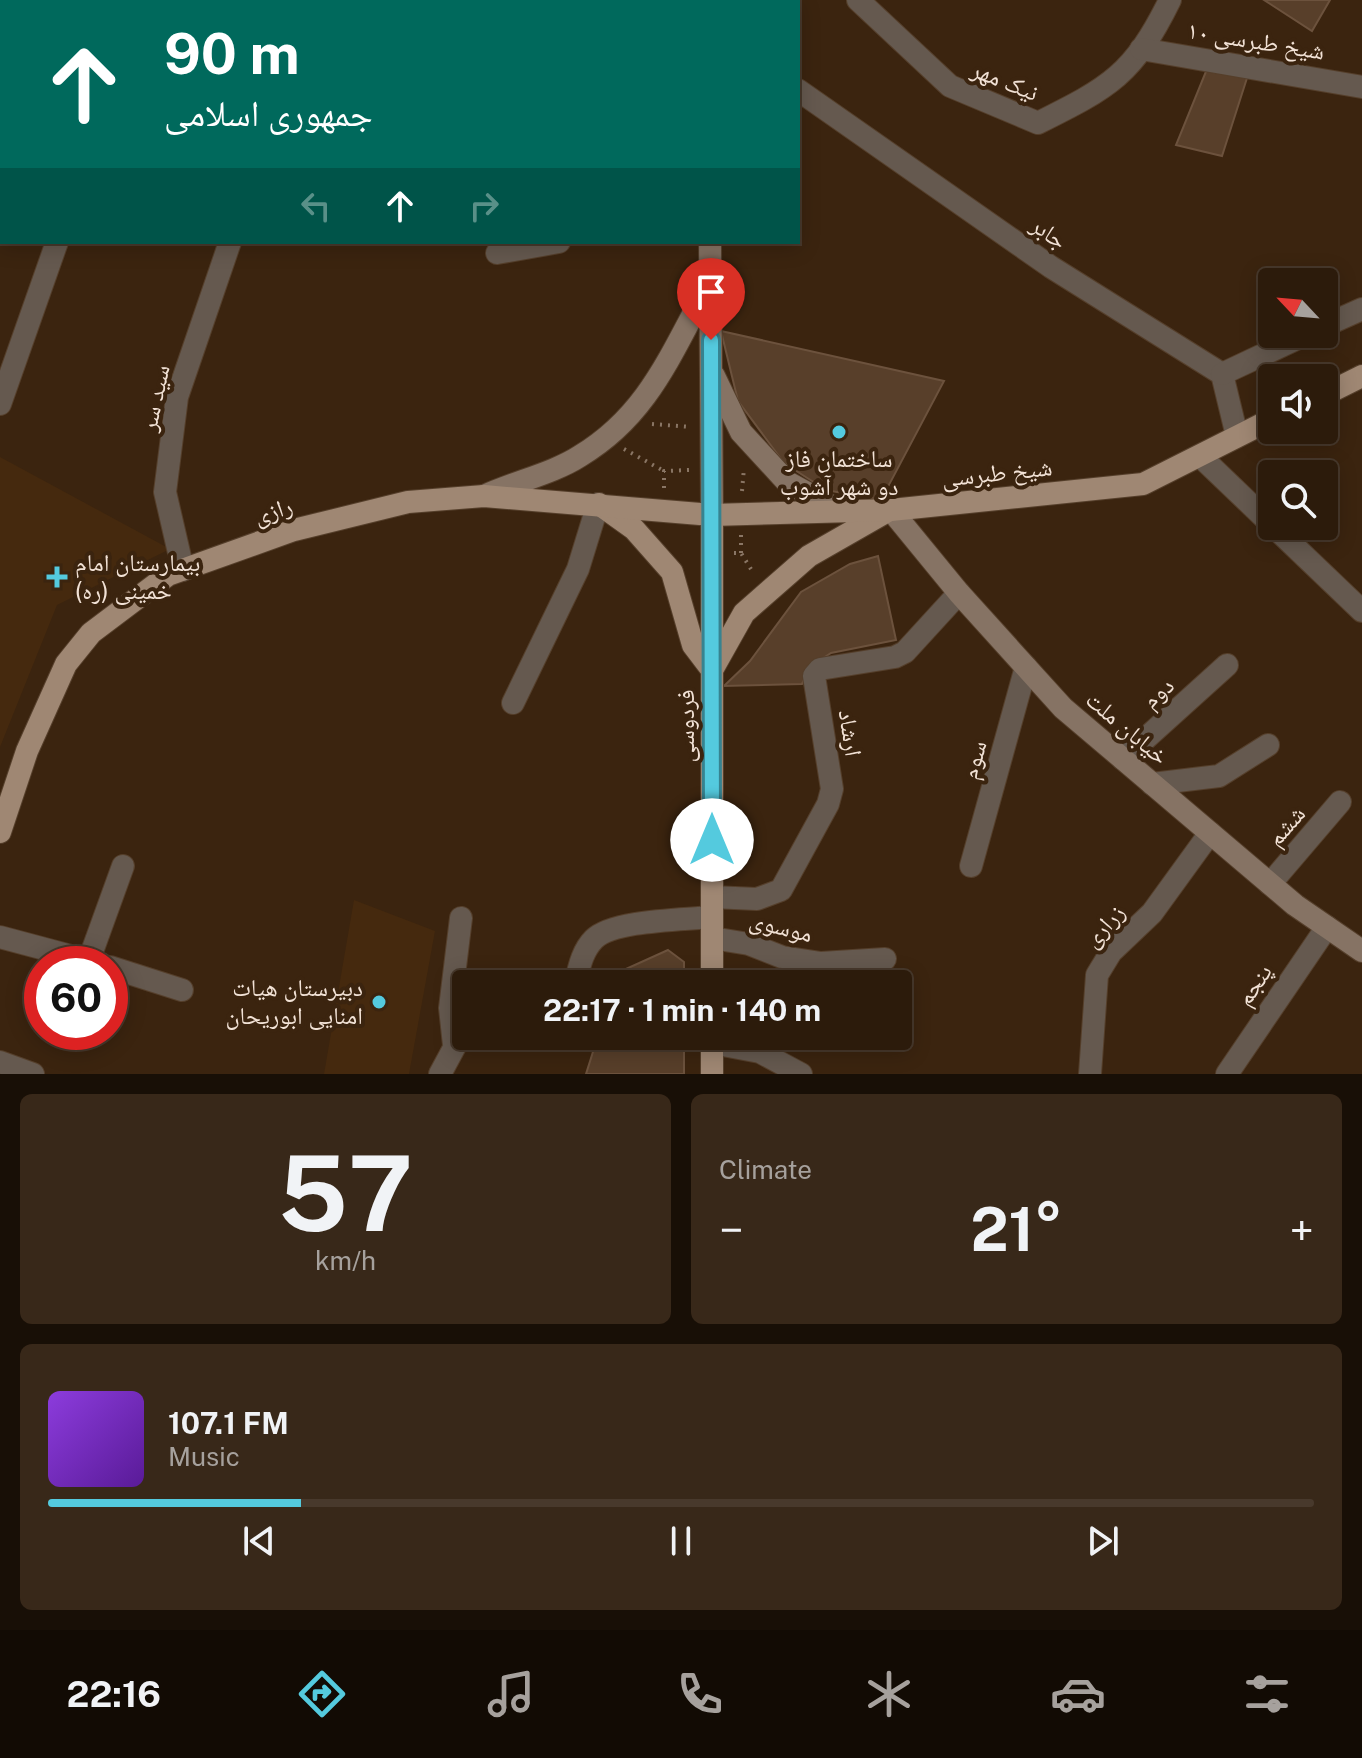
<!DOCTYPE html>
<html lang="en">
<head>
<meta charset="utf-8">
<style>
  body { margin:0; font-family:"Public Sans","Noto Naskh Arabic",sans-serif; background:#382819; color:#f1f3f6; height:100vh; display:flex; flex-direction:column; font-size:30px; white-space:nowrap }
  * { box-sizing:border-box; margin:0 }
  p { font-size:26px; color:#a6a19d }
  .icon { flex:none; width:44px; height:44px; fill:none; stroke:currentColor; stroke-width:2; stroke-linecap:round; stroke-linejoin:round }
  .map { position:relative; height:1074px; overflow:hidden }
  .details { display:flex; flex-direction:column; gap:20px; padding:20px; background:#180f06; flex:1 }
  .details>* { flex:none }
  .top-card { position:absolute; left:0px; top:0px; width:800px; height:244px; box-shadow:0 4px 20px #0003,0 0 0 2px #48392c; background:#00695c; color:#fff; overflow:hidden }
  .needle { width:52px; rotate:296deg }
  .tools { position:absolute; left:1258px; top:268px; display:grid; gap:16px }
  .tools a { display:grid; place-items:center; width:80px; height:80px; border-radius:8px; background:#2c1b0b; box-shadow:0 4px 20px #0003,0 0 0 2px #48392c; font-size:40px }
  .speed { position:absolute; left:24px; top:946px; display:flex; gap:16px; font-size:40px; font-weight:700; text-align:center }
  .speed>* { display:grid; place-content:center; width:104px; height:104px; border-radius:50%; background:#2c1b0b; box-shadow:0 4px 20px #0003,0 0 0 2px #48392c; line-height:1 }
  .speed .limit { border:12px solid #d22; background:#fff; color:#111 }
  .pin { position:absolute; display:grid; place-items:center; width:68px; height:68px; color:#fff; margin:-82px -34px; border-radius:50% 50% 50% 0; rotate:-45deg; box-shadow:0 0 8px #0007 }
  .pin .icon { rotate:45deg }
  .me { position:absolute; width:88px; margin:-44px; rotate:0deg; stroke-linejoin:round; filter:drop-shadow(0 0 6px #0008) }
  .turn { display:flex; align-items:center; gap:28px; height:168px; padding:0 32px; font-size:36px }
  .turn .icon { width:104px; height:104px; stroke-width:2.5 }
  .turn b { display:block; font-size:56px; line-height:68px }
  .lanes { display:flex; align-items:center; height:76px; padding:0 32px; background:#0003; justify-content:center; gap:40px; direction:ltr }
  .lanes .off { opacity:.35 }
  .big { font-size:60px; font-weight:700; line-height:1.1 }
  .details .widget { flex:1; display:flex; flex-direction:column; justify-content:center; gap:12px; min-width:0; padding:0 28px; border-radius:12px; background:#382819 }
  .details .dial { align-items:center; gap:0 }
  .dial b { font-size:104px; line-height:1 }
  .song { display:flex; align-items:center; gap:24px }
  .cover { width:96px; height:96px; border-radius:12px; background:linear-gradient(135deg,hsl(270 70% 55%),hsl(270 70% 35%)) }
  .played { height:8px; border-radius:4px; background:linear-gradient(90deg,#54cade 20%,#48392c 20%) }
  .keys { display:flex; justify-content:space-around; direction:ltr }
  .heat { display:flex; justify-content:space-between; align-items:center; font-size:44px; direction:ltr }
  .details .tiles { flex:1; display:grid; gap:20px; grid-template-columns:1fr 1fr }
  .widget:last-child { grid-column:span 2 }
  .trip { position:absolute; left:452px; top:970px; width:460px; height:80px; border-radius:8px; background:#2c1b0b; box-shadow:0 4px 20px #0003,0 0 0 2px #48392c; font-weight:700; line-height:80px; text-align:center }
  .tab-bar { display:flex; height:128px; justify-content:space-around; align-items:center; background:#120b04; color:#a6a19d }
  .tab-bar .icon { width:56px; height:56px }
  .tab-bar .active { color:#54cade }
  .tab-bar b { font-size:36px; color:#f1f3f6 }
  .map>svg:first-child { display:block }
  .built { fill:#45290e }
  .building { fill:#583f2a; stroke:#6c523d; stroke-width:2 }
  .lines { fill:none; stroke-linecap:round; stroke-linejoin:round }
  .minor-casing { stroke:#553f2b; stroke-width:24 }
  .secondary-casing { stroke:#553f2b; stroke-width:24 }
  .primary-casing { stroke:#553f2b; stroke-width:24 }
  .path { stroke:#8a7665; stroke-width:4; stroke-dasharray:2 6; stroke-linecap:butt }
  .minor { stroke:#65594f; stroke-width:22 }
  .secondary { stroke:#867364; stroke-width:22 }
  .primary { stroke:#9f8773; stroke-width:22 }
  .route-casing { stroke:#378390; stroke-width:20 }
  .route { stroke:#54cade; stroke-width:14 }
  .poi-dot { fill:#54cade; stroke:#3b240f; stroke-width:3 }
  .labels { text-anchor:middle; stroke-width:8; stroke-linejoin:round; paint-order:stroke }
  .street-label { font-size:24px; fill:#f2e2d6; stroke:#3b240f }
  .poi-label { font-size:24px; fill:#f2e2d6; stroke:#3b240f }
</style>
</head>
<body>
<div class="map">
<svg width="1362" height="1074" viewBox="0 0 1362 1074">
  <rect width="100%" height="100%" fill="#3b240f"/>
  <!-- built -->
  <g class="built">
    <polygon points="0,457 170,549 57,605 0,747"/>
    <polygon points="354,900 435,931 409,1074 324,1074"/>
  </g>
  <!-- building -->
  <g class="building">
    <polygon points="1264,0 1330,0 1312,31"/>
    <polygon points="1207,69 1247,78 1222,156 1176,145"/>
    <polygon points="721,331 944,381 881,500 826,490 784,463 738,401"/>
    <polygon points="878,556 896,640 831,653 810,667 802,684 724,686 750,661 801,592 850,564"/>
    <polygon points="668,950 684,962 684,984 614,984 617,973"/>
    <polygon points="598,1036 684,1036 684,1074 586,1074"/>
  </g>
  <g class="lines">
    <defs>
      <g id="minor">
        <polyline points="28,0 30,2"/>
        <polyline points="199,0 202,2"/>
        <path d="M858 0 950 86 1038 123C1110 87 1133 75 1170 0"/>
        <polyline points="262,2 262,0"/>
        <polyline points="1141,49 1362,87"/>
        <polyline points="798,90 1051,267 1222,374 1237,436"/>
        <polyline points="0,163 2,163"/>
        <polyline points="497,253 559,242"/>
        <polyline points="1324,326 1362,309"/>
        <polyline points="1222,374 1307,334"/>
        <polyline points="0,404 57,242"/>
        <polyline points="1200,456 1272,525"/>
        <polyline points="1273,526 1362,611"/>
        <polyline points="183,570 165,492 177,397 230,242"/>
        <polyline points="513,703 578,569 598,504"/>
        <polyline points="1123,759 1227,665"/>
        <polyline points="1152,784 1219,776 1268,745"/>
        <polyline points="971,866 1026,667"/>
        <polyline points="1270,884 1340,802"/>
        <polyline points="712,897 757,899 781,890 828,804 832,789 814,676 820,669 895,657 905,652 959,593"/>
        <polyline points="0,937 101,964"/>
        <polyline points="712,938 749,944 782,957 821,963 885,959"/>
        <polyline points="89,960 123,866"/>
        <polyline points="110,967 182,990"/>
        <path d="M575 984C579 968 582 951 594 939 613 920 683 920 710 917"/>
        <polyline points="712,1043 760,1052 801,1074"/>
        <polyline points="454,1045 450,1008 461,918"/>
        <polyline points="0,1062 33,1074"/>
        <polyline points="440,1074 461,1035"/>
        <polyline points="1090,1074 1097,975 1111,952 1152,913 1210,833"/>
        <polyline points="1227,1074 1327,927"/>
      </g>
      <g id="secondary">
        <polyline points="709,0 709,2"/>
        <polyline points="710,242 712,515"/>
        <polyline points="714,376 741,432 787,482 840,511"/>
        <path d="M484 496C514 482 554 473 580 456 650 414 672 350 710 283"/>
        <polyline points="891,510 959,593 1063,708 1295,905 1362,951"/>
      </g>
      <g id="primary">
        <polyline points="1324,395 1362,376"/>
        <polyline points="599,504 634,529 672,572 693,645 712,670 744,613 809,556 886,512"/>
        <polyline points="712,515 712,984"/>
        <polyline points="0,832 27,751 66,664 91,633 168,575 294,530 408,502 484,496 712,515 891,510 1143,484 1272,419"/>
        <polyline points="712,1036 712,1074"/>
      </g>
    </defs>
    <!-- minor casing -->
    <use href="#minor" class="minor-casing"/>
    <!-- secondary casing -->
    <use href="#secondary" class="secondary-casing"/>
    <!-- primary casing -->
    <use href="#primary" class="primary-casing"/>
    <!-- path -->
    <g class="path">
      <polyline points="652,424 691,427"/>
      <polyline points="624,449 664,471"/>
      <polyline points="664,488 664,471 690,470"/>
      <polyline points="742,491 744,468"/>
      <polyline points="741,535 741,553"/>
      <polyline points="734,553 741,553 754,574"/>
    </g>
    <!-- minor -->
    <use href="#minor" class="minor"/>
    <!-- secondary -->
    <use href="#secondary" class="secondary"/>
    <!-- primary -->
    <use href="#primary" class="primary"/>
  </g>
  <g class="lines">
    <defs>
      <polyline id="route" points="711,340 712,840"/>
    </defs>
    <!-- route casing -->
    <use href="#route" class="route-casing"/>
    <!-- route -->
    <use href="#route" class="route"/>
  </g>
  <!-- markers -->
  <g class="poi-dot">
    <circle cx="839" cy="432" r="8"/>
    <path d="M53 565h8v8h8v8h-8v8h-8v-8h-8v-8h8z"/>
    <circle cx="379" cy="1002" r="8"/>
  </g>
  <g class="labels">
    <!-- street labels -->
    <g class="street-label">
      <text transform="translate(1256 41) rotate(9)" y="8">شیخ طبرسی ۱۰</text>
      <text transform="translate(1005 81) rotate(22)" y="8">نیک مهر</text>
      <text transform="translate(1049 233) rotate(35)" y="8">جابر</text>
      <text transform="translate(155 398) rotate(-78)" y="8">سید سر</text>
      <text transform="translate(997 473) rotate(-6)" y="8">شیخ طبرسی</text>
      <text transform="translate(273 511) rotate(-18)" y="8">رازی</text>
      <text transform="translate(1158 693) rotate(-42)" y="8">دوم</text>
      <text transform="translate(686 726) rotate(-90)" y="8">فردوسی</text>
      <text transform="translate(1127 728) rotate(40)" y="8">خیابان ملت</text>
      <text transform="translate(850 733) rotate(81)" y="8">ارشاد</text>
      <text transform="translate(974 760) rotate(-75)" y="8">سوم</text>
      <text transform="translate(1286 826) rotate(-49)" y="8">ششم</text>
      <text transform="translate(1104 926) rotate(-48)" y="8">زراری</text>
      <text transform="translate(781 927) rotate(14)" y="8">موسوی</text>
      <text transform="translate(1254 985) rotate(-56)" y="8">پنجم</text>
    </g>
    <!-- poi labels -->
    <g class="poi-label">
      <text x="839" y="467">ساختمان فاز<tspan x="839" dy="28">دو شهر آشوب</tspan></text>
      <text x="75" y="571" text-anchor="start">بیمارستان امام<tspan x="75" dy="28">خمینی (ره)</tspan></text>
      <text x="363" y="996" text-anchor="end">دبیرستان هیات<tspan x="363" dy="28">امنایی ابوریحان</tspan></text>
    </g>
  </g>
</svg>
<div class="tools">
<a><svg class="needle" viewBox="-14 -14 28 28"><path d="M0-13l5 13h-10z" fill="#e53935"/><path d="M0 13l5-13h-10z" fill="#a6a19d"/></svg></a>
<a><svg class="icon" aria-label="sound" viewBox="0 0 24 24"><path d="M4 9h4l5-4v14l-5-4H4zM17 9q2 3 0 6"/></svg></a>
<a><svg class="icon" aria-label="search" viewBox="0 0 24 24"><circle cx="10" cy="10" r="6"/><path d="M15 15l6 6"/></svg></a>
</div>
<div class="speed"><div class="limit">60</div></div>
<div class="pin" style="left:711px;top:340px;background:#d93025"><svg class="icon" aria-label="arrive" viewBox="0 0 24 24"><path d="M6 21V4h12l-3 4 3 4H6"/></svg></div>
<svg class="me" style="left:712px;top:840px" viewBox="-20 -20 40 40"><circle r="19" fill="#fff"/><path d="M0-13L10 11 0 6-10 11z" fill="#54cade"/></svg>
<div class="trip">22:17 · 1 min · 140 m</div>
<div class="top-card">
<div class="turn"><svg class="icon" aria-label="ahead" viewBox="0 0 24 24"><path d="M12 20V5M6 11l6-6 6 6"/></svg><div><b>90 m</b>جمهوری اسلامی</div></div>
<div class="lanes"><svg class="icon off" aria-label="left" viewBox="0 0 24 24"><path d="M17 20v-9H6M10 6l-5 5 5 5"/></svg><svg class="icon" aria-label="ahead" viewBox="0 0 24 24"><path d="M12 20V5M6 11l6-6 6 6"/></svg><svg class="icon off" aria-label="right" viewBox="0 0 24 24"><path d="M7 20v-9h11M14 6l5 5-5 5"/></svg></div>
</div>
</div>
<section class="details">
<div class="tiles">
<div class="widget dial"><b>57</b><p>km/h</p></div>
<div class="widget"><p>Climate</p>
<div class="heat"><a>−</a><b class="big">21°</b><a>+</a></div>
</div>
<div class="widget">
<div class="song"><i class="cover"></i><div><b>107.1 FM</b><p>Music</p></div></div>
<div class="played"></div>
<div class="keys"><svg class="icon" aria-label="previous" viewBox="0 0 24 24"><path d="M18 5L8 12l10 7zM5 5v14"/></svg><svg class="icon" aria-label="pause" viewBox="0 0 24 24"><path d="M8 5v14M16 5v14"/></svg><svg class="icon" aria-label="next" viewBox="0 0 24 24"><path d="M6 5l10 7-10 7zM19 5v14"/></svg></div>
</div>
</div>
</section>
<nav class="tab-bar">
<b>22:16</b>
<svg class="icon active" aria-label="directions" viewBox="0 0 24 24"><path d="M12 3l9 9-9 9-9-9zM9 14v-3h6M13 9l2 2-2 2"/></svg>
<svg class="icon" aria-label="music" viewBox="0 0 24 24"><path d="M9 18V5l10-2v13"/><circle cx="6" cy="18" r="3"/><circle cx="16" cy="16" r="3"/></svg>
<svg class="icon" aria-label="phone" viewBox="0 0 24 24"><path d="M5 4h4l2 5-3 2q2 4 5 5l2-3 5 2v4C11 20 4 13 5 4z"/></svg>
<svg class="icon" aria-label="climate" viewBox="0 0 24 24"><path d="M12 3v18M4 7l16 10M4 17L20 7"/></svg>
<svg class="icon" aria-label="car" viewBox="0 0 24 24"><path d="M5 17H2v-5l4-1 3-4h7l3 4 3 1v5h-3M9 17h6M6 11h13"/><circle cx="7" cy="17" r="2"/><circle cx="17" cy="17" r="2"/></svg>
<svg class="icon" aria-label="filters" viewBox="0 0 24 24"><path d="M4 7h16M4 17h16"/><circle cx="9" cy="7" r="2"/><circle cx="15" cy="17" r="2"/></svg>
</nav>
</body>
</html>
